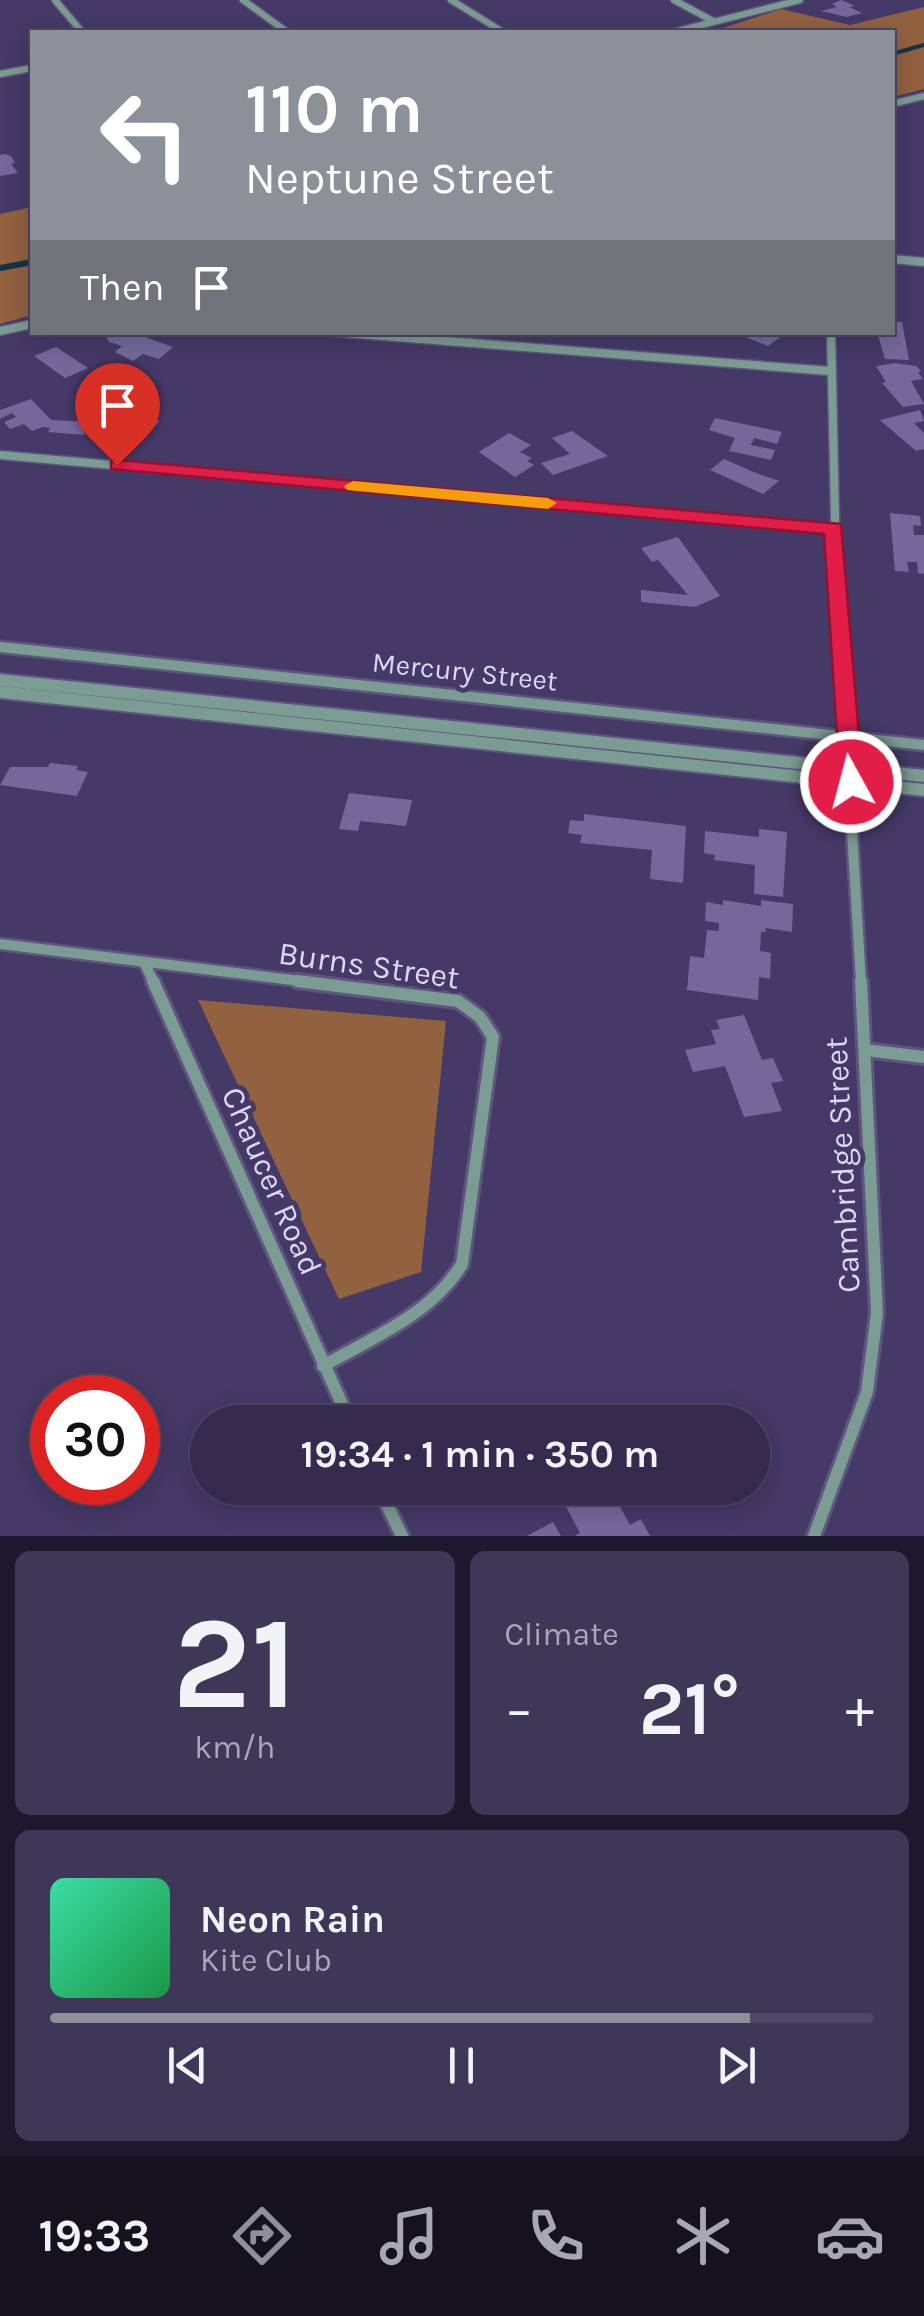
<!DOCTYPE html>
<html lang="en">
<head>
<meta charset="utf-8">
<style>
  body { margin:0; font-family:Karla,sans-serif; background:#3f3758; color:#f1f3f6; height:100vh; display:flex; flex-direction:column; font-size:38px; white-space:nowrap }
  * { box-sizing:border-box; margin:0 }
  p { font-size:32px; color:#a9a7b6 }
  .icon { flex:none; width:55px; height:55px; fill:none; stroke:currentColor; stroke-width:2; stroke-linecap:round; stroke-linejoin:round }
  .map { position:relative; height:1536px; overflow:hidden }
  .panel { display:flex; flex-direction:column; gap:15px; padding:15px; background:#1d182b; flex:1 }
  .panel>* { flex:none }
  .top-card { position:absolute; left:30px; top:30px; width:865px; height:305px; border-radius:0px; box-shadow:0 5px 25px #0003,0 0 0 2px #4e4766; background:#8c9099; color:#fff; overflow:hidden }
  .speed { position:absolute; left:30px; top:1375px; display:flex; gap:20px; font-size:50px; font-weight:700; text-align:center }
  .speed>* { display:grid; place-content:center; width:130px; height:130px; border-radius:50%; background:#342b4e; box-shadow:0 5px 25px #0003,0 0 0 2px #4e4766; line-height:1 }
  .speed .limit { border:15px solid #d22; background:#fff; color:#111 }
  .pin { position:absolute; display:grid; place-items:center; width:85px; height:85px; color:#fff; margin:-102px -42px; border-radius:50% 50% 50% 0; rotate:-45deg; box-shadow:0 0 10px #0007 }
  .pin .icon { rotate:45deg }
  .me { position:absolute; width:110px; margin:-55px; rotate:353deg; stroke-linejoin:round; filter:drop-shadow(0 0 8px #0008) }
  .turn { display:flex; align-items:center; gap:35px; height:210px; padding:0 50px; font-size:45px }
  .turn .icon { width:130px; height:130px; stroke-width:2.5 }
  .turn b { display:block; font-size:70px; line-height:85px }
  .then { display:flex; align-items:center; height:95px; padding:0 50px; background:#0003; gap:20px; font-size:38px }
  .big { font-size:75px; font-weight:700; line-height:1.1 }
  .panel .card { flex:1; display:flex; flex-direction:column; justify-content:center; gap:15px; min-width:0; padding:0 35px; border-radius:15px; background:#3f3758 }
  .panel .dial { align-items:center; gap:0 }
  .dial b { font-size:130px; line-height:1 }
  .song { display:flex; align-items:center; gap:30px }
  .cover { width:120px; height:120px; border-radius:15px; background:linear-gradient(135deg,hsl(160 70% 55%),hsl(140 70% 35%)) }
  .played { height:10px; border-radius:5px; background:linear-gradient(90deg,#8c9099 85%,#4e4766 85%) }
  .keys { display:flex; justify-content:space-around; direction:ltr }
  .heat { display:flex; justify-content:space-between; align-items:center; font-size:55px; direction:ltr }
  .panel .tiles { flex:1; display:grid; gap:15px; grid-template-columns:1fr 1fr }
  .card:last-child { grid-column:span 2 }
  .trip { position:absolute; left:190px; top:1405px; width:580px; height:100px; border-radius:50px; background:#342b4e; box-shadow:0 5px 25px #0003,0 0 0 2px #4e4766; font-weight:700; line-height:100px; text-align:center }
  .menu { display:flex; height:160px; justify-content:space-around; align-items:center; background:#15111f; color:#a9a7b6 }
  .menu .icon { width:70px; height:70px }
  .menu .selected { color:#8c9099 }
  .menu b { font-size:45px; color:#f1f3f6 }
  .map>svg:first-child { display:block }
  .green { fill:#926140 }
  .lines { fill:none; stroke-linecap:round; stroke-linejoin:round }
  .stream-far1 { stroke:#113548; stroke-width:4 }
  .stream { stroke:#113548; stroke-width:6 }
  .building { fill:#74689b }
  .minor-far3-casing { stroke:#605581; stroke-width:9 }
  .minor-far2-casing { stroke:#605581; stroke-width:11 }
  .minor-far1-casing { stroke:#605581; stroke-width:15 }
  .minor-casing { stroke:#605581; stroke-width:18 }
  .tertiary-casing { stroke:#605581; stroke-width:4 }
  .minor-far3 { stroke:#7b9c92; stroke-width:6 }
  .minor-far2 { stroke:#7b9c92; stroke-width:8 }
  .minor-far1 { stroke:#7b9c92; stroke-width:10 }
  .minor { stroke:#7b9c92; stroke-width:12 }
  .tertiary { fill:#7b9c92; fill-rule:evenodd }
  .route { fill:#e11d48; stroke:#92132f; stroke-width:2.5 }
  .slow { fill:#f59e0b }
  .labels { text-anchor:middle; stroke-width:10; stroke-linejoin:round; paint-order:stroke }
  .street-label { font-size:28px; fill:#ddd7f4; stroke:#453968 }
  .near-street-label { font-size:32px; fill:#ddd7f4; stroke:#453968 }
</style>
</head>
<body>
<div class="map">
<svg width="924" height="1536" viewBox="0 0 924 1536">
  <rect width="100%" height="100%" fill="#453968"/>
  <!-- green -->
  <g class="green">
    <polygon points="924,7 924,89 893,97 892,32 711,32 781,9 850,25"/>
    <polygon points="32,207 32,315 0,324 0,214"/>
    <polygon points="198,1000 446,1021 421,1272 339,1299"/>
  </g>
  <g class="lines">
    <!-- stream-far1 -->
    <polyline class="stream-far1" points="892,54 924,45"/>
    <!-- stream -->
    <polyline class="stream" points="0,268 32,262"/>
  </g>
  <!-- building -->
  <g class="building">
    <polygon points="841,0 855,6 849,7 862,13 847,17 821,11 837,7 832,4"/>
    <polygon points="4,154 11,156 15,163 11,164 18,173 0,176 0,155"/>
    <polygon points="892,321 902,322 909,360 885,359 877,332 892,332"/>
    <polygon points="104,332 137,334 173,347 159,359 143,354 133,361 115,352 122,346 109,342"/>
    <polygon points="748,332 787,332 768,346 743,336"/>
    <polygon points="56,347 88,368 65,378 34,356"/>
    <polygon points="895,363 916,366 921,371 918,372 923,379 911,381 924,404 903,407 882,383 886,382 876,366"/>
    <polygon points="31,399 51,420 91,422 84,435 48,432 50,428 43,427 32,431 24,424 10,429 4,422 16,417 12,413 0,419 0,410"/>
    <polygon points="113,409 128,411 160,421 141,440 130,437 136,432 118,427 111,434 91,428"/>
    <polygon points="920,410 924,421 914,423 924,433 924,449 916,451 880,420"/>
    <polygon points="715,418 782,432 777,444 754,438 751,445 775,450 771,460 729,451 735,438 709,430"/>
    <polygon points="572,431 608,456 553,475 541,463 570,454 552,438"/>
    <polygon points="509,433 531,445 520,452 532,458 527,461 534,465 515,477 479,452"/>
    <polygon points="724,459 751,471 779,481 763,494 710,470"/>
    <polygon points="890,513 920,516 921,526 913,525 914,535 924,535 924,574 918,573 917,562 907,562 909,572 895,571"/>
    <polygon points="678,537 720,596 695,607 641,602 641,590 688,595 658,560 652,562 641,548"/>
    <polygon points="50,763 78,766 76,770 88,772 77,796 0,785 10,767 48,767"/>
    <polygon points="349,793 412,800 406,826 360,821 358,831 339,829"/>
    <polygon points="584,814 686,826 683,883 650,879 652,850 580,843 582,835 568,833 570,820 584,821"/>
    <polygon points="759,829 787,832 783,897 754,894 755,865 714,860 715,855 704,853 705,831 759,837"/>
    <polygon points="723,900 761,906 761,900 793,904 792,932 765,928 766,932 761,932 760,951 771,953 770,979 759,977 758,1000 687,990 690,956 704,958 707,930 719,931 719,923 705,921 706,902 723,905"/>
    <polygon points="744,1015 762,1060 773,1058 783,1081 771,1083 782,1111 744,1117 725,1066 693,1072 685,1050 716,1044 711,1030 720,1029 716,1020"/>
    <polygon points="597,1488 610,1488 630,1525 641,1519 650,1536 575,1536 580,1533 565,1505"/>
    <polygon points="553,1522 561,1536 527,1536"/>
  </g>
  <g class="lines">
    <defs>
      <g id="minor-far3">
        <polyline points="55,0 82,32"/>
        <polyline points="243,0 287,32"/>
        <polyline points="451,0 503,32"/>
        <polyline points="674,0 713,21"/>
        <polyline points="674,32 800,0"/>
        <polyline points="0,74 32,68"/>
        <polyline points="892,104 924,96"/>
      </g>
      <g id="minor-far2">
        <polyline points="892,259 924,262"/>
        <polyline points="0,331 32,324"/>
        <polyline points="333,332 830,371"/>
        <polyline points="831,332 836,563"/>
        <polyline points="0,455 834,529"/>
      </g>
      <g id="minor-far1">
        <polyline points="836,560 861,983"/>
        <polyline points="0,647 924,745"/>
        <polyline points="0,944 317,983"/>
        <polyline points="144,962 154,983"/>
      </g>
      <g id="minor">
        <polyline points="153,981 350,1422"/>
        <path d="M297 981 458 1001 480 1017 493 1037 462 1264C432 1314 372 1338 323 1366"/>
        <polyline points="865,1050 924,1057"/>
        <polyline points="379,1488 402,1536"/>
        <polyline points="814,1536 867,1392 877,1313 861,981"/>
      </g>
      <g id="tertiary">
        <polygon points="0,674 924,770 924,782 0,686"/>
        <polygon points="0,686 924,784 924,796 0,698"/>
      </g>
    </defs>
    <!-- minor-far3 casing -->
    <use href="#minor-far3" class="minor-far3-casing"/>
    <!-- minor-far2 casing -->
    <use href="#minor-far2" class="minor-far2-casing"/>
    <!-- minor-far1 casing -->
    <use href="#minor-far1" class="minor-far1-casing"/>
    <!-- minor casing -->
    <use href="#minor" class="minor-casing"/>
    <!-- tertiary casing -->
    <use href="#tertiary" class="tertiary-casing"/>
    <!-- minor-far3 -->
    <use href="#minor-far3" class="minor-far3"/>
    <!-- minor-far2 -->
    <use href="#minor-far2" class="minor-far2"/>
    <!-- minor-far1 -->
    <use href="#minor-far1" class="minor-far1"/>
    <!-- minor -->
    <use href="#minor" class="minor"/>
    <!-- tertiary -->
    <use href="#tertiary" class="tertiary"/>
  </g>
  <!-- route -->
  <polygon class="route" points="117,460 841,524 863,782 851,791 840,782 824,534 111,469 111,461"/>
  <!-- slow -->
  <polygon class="slow" points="353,481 548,498 557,503 548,509 347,490 344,486"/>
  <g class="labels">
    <!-- street labels -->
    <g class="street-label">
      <text transform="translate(465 671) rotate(6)" y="10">Mercury Street</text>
    </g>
    <!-- near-street labels -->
    <g class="near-street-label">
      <text transform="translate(369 965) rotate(8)" y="11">Burns Street</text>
      <text transform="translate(842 1165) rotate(-93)" y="11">Cambridge Street</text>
      <text transform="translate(272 1181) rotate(66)" y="11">Chaucer Road</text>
    </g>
  </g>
</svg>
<div class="speed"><div class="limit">30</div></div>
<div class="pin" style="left:117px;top:465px;background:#d93025"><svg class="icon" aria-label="arrive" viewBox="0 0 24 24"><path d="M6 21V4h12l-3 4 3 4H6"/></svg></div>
<svg class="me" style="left:851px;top:782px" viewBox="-20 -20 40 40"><circle r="17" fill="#e11d48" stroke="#fff" stroke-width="3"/><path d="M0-11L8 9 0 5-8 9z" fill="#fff"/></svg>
<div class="trip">19:34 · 1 min · 350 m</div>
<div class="top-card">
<div class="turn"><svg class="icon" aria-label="left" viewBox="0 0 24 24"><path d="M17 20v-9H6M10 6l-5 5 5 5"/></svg><div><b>110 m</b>Neptune Street</div></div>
<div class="then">Then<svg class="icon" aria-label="arrive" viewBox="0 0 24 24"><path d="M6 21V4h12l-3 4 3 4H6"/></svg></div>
</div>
</div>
<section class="panel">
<div class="tiles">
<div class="card dial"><b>21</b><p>km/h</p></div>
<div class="card"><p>Climate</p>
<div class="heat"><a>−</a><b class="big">21°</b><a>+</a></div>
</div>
<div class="card">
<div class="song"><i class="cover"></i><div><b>Neon Rain</b><p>Kite Club</p></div></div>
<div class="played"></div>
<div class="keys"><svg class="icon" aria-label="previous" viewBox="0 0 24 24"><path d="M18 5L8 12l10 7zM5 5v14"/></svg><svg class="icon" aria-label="pause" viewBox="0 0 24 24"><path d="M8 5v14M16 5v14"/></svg><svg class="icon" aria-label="next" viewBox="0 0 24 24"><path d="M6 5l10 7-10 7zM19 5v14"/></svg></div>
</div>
</div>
</section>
<nav class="menu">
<b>19:33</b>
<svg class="icon selected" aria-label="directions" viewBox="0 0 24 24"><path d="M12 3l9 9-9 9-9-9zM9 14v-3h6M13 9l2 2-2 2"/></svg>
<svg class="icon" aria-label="music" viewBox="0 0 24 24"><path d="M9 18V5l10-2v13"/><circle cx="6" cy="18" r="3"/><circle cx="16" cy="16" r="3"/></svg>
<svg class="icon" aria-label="phone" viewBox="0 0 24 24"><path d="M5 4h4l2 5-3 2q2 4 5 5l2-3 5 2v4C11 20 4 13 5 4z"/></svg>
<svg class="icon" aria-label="climate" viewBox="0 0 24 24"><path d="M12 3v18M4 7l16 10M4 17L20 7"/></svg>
<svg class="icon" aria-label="car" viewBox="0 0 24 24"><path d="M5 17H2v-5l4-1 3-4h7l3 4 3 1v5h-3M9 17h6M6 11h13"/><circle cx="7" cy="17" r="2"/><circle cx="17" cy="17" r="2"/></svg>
</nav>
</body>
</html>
